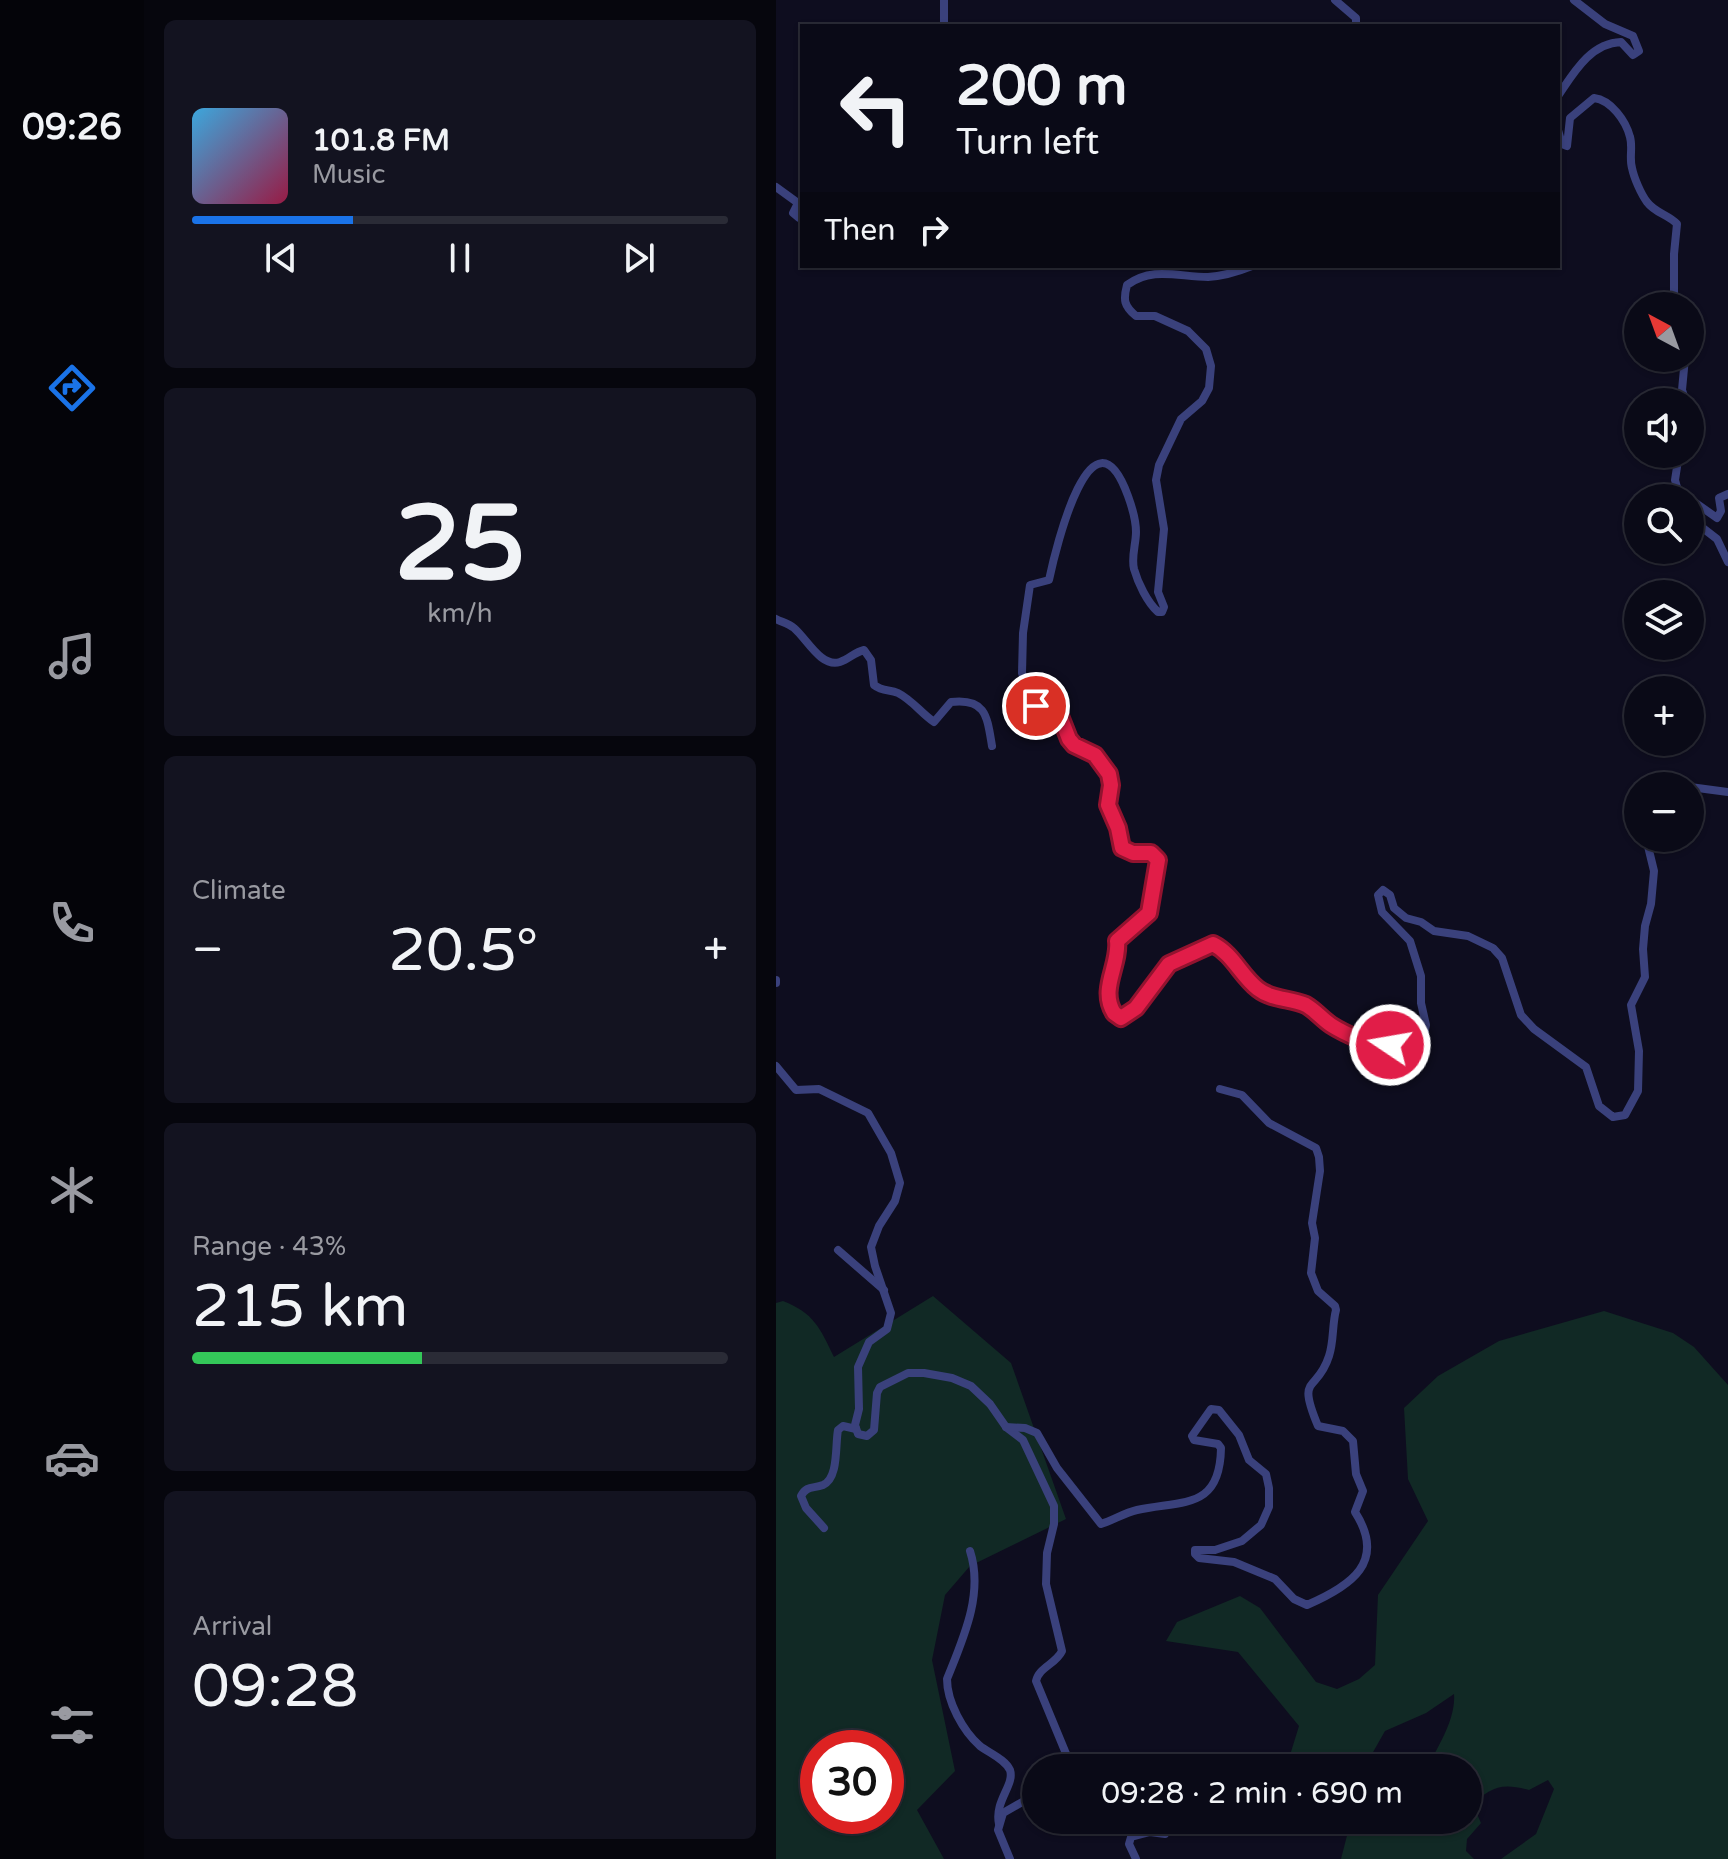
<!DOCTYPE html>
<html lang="en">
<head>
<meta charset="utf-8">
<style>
  body { margin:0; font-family:"Varela Round",sans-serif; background:#131320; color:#f1f3f6; height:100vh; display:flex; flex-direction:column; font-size:30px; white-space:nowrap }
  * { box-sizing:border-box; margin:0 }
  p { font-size:26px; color:#999aa1 }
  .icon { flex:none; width:44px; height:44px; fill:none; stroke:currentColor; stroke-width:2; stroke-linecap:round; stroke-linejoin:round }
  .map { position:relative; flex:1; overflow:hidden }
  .side { display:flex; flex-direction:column; gap:20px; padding:20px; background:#06060d; width:632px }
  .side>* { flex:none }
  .guide { position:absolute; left:24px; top:24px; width:760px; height:244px; border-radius:0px; box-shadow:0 2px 6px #0004,0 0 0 2px #2a2b36; background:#0a0a17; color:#f1f3f6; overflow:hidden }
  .needle { width:52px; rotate:319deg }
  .fabs { position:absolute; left:848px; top:292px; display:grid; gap:16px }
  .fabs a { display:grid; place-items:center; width:80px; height:80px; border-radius:50%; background:#0a0a17; box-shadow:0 2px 6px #0004,0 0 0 2px #2a2b36; font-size:40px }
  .speed { position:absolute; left:24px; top:1730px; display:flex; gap:16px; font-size:40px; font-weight:700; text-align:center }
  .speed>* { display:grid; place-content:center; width:104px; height:104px; border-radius:50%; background:#0a0a17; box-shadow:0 2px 6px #0004,0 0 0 2px #2a2b36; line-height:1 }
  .speed .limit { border:12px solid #d22; background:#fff; color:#111 }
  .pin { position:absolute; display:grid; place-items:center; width:68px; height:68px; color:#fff; margin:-34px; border:4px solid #fff; border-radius:50%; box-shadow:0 2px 8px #0007 }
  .me { position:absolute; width:88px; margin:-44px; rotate:282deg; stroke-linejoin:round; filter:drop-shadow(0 0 6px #0008) }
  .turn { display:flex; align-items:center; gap:28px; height:168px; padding:0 24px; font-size:36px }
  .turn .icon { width:104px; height:104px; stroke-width:2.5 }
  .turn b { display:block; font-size:56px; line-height:68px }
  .then { display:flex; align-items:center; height:76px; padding:0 24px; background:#0003; gap:16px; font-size:30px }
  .big { font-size:60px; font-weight:600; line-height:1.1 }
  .side .card { flex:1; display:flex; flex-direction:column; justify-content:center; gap:12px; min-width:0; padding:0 28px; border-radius:12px; background:#131320 }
  .side .dial { align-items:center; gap:0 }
  .dial b { font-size:104px; line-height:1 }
  .song { display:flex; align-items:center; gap:24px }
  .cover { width:96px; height:96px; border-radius:12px; background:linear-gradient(135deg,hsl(200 70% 55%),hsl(340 70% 35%)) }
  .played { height:8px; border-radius:4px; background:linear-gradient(90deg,#1a73e8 30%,#2a2b36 30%) }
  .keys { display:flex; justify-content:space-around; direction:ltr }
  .heat { display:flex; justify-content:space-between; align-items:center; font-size:44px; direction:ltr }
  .charge { height:12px; border-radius:6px; background:linear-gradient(90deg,#34c759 43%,#2a2b36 0) }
  .trip { position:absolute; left:246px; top:1754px; width:460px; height:80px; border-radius:40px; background:#0a0a17; box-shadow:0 2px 6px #0004,0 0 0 2px #2a2b36; font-weight:600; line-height:80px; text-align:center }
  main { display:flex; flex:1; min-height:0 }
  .menu { display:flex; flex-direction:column; width:144px; justify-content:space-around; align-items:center; background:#040409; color:#999aa1 }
  .menu .icon { width:56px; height:56px }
  .menu .on { color:#1a73e8 }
  .menu b { font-size:36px; color:#f1f3f6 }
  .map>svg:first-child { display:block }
  .green { fill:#112925; fill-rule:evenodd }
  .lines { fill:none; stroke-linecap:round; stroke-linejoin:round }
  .minor { stroke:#3a417c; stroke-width:8 }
  .route-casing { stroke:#92132f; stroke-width:20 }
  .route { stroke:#e11d48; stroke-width:14 }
</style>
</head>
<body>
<main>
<nav class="menu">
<b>09:26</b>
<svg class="icon on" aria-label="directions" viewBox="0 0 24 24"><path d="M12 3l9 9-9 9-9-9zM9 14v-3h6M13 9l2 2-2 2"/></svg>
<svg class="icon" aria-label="music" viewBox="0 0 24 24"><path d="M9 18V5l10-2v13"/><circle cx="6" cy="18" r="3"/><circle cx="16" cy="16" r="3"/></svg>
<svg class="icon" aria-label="phone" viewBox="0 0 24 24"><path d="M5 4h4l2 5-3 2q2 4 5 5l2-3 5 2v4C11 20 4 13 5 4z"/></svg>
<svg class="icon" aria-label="climate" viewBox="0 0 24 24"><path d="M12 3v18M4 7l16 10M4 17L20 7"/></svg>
<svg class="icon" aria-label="car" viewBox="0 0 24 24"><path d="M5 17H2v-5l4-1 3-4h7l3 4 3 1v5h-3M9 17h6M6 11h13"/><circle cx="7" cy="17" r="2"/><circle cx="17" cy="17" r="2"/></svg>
<svg class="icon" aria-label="filters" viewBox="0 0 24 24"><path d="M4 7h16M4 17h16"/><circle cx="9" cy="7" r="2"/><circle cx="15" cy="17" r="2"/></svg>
</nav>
<section class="side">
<div class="card">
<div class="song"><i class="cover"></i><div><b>101.8 FM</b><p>Music</p></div></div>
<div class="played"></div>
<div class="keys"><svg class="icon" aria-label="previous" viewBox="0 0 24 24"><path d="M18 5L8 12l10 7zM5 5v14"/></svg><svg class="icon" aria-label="pause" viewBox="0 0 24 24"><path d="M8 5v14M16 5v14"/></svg><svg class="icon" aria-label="next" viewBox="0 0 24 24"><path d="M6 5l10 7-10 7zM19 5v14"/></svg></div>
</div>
<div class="card dial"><b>25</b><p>km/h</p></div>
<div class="card"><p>Climate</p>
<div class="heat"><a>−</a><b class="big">20.5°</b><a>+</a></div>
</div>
<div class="card"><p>Range · 43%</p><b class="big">215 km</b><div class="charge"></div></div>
<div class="card"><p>Arrival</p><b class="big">09:28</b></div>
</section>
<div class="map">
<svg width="952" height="1859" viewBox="0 0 952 1859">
  <rect width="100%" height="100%" fill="#0e0d1f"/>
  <!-- green -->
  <g class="green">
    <path d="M157 1296 235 1363 290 1519 194 1566 169 1595 156 1660 179 1771 141 1810 168 1859H0V1303L7 1301C38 1313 44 1328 58 1357ZM42 1748H110V1816H42Z"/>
    <path d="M828 1311 897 1333 918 1347 952 1385V1859H725L760 1834 778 1789 772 1780 753 1790C723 1782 715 1788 692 1808V1768H651C662 1746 680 1719 678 1694L650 1713 609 1731 592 1761 583 1768H510L523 1726 462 1652 390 1641 401 1622 464 1596 484 1608 540 1682 561 1689 583 1679 599 1665 602 1595 652 1521 632 1479 628 1408 662 1376 723 1341Z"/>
    <polygon points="692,1809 700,1812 705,1823 691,1839 690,1851 698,1859 565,1859 575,1820 692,1820"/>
  </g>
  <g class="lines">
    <!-- minor -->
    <g class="minor">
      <polyline points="168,0 168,26"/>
      <polyline points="559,0 580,18 580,26"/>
      <path d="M782 96C797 74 814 43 845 42L857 55 863 51 857 36 829 24 798 0"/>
      <path d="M782 130 786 144 791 146 794 118 818 98C835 100 850 121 854 137 857 147 853 158 856 168 858 178 865 194 871 202 879 213 893 215 901 224L898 254V306"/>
      <polyline points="0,187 22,203 17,213 23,218 26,214"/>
      <path d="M476 266C461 272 448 276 432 277 403 277 376 266 351 285 347 300 348 306 360 316H379L412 331 430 349 435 366 433 388 426 401 405 419 383 465 380 480 388 529 382 592 388 607 386 612H382C371 602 362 583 358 569 355 557 360 544 360 532 360 521 356 507 352 496 316 398 280 547 273 580L254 585 247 633 246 673 257 703 282 711 293 739 298 745 319 755 333 774 335 785 332 805 342 828 346 848 357 853H375L382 860 373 913 341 941 333 992 338 1013 345 1018 360 1008 393 964 437 944 451 954 480 987 489 994 528 1004 561 1029 578 1038 612 1049 614 1040 609 1027 614 1020 631 1043 640 1042 648 1035 650 1025 645 1003V976L634 941 606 912 602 895 607 890 614 895 618 908 630 918 645 922 658 931 692 936 717 948 726 958 745 1015 758 1029 810 1067 823 1106 837 1117 849 1115 862 1091 863 1051 855 1005 869 977 867 949 869 926 875 904 878 871 870 838"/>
      <polyline points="909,358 906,390 910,402"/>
      <polyline points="903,454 899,480 904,498"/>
      <polyline points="914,499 941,518 945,511 943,498 952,494"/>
      <polyline points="914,514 919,522 941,539 952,562"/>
      <path d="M0 619C6 622 13 624 18 628 31 639 45 668 64 662 73 659 79 652 88 650L95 660 98 685C107 692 114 689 122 693 136 700 145 713 158 722L175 702C210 698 211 716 216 746"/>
      <polyline points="866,786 892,786"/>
      <polyline points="914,787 952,792"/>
      <polyline points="862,788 859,793 862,809"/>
      <polyline points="0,980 0,983"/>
      <path d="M0 1066 20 1090 43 1089 92 1113 115 1153 124 1183 119 1201 103 1226 95 1247 99 1266 115 1313 111 1329 93 1342 82 1367 83 1409 79 1425 82 1434 91 1436 98 1430 101 1393 104 1387 132 1373H148L176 1378 195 1386 214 1404 230 1427 247 1440 278 1506V1524L271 1553 270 1584 286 1651C280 1664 263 1667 260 1681L291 1756 289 1768"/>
      <polyline points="62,1250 108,1290"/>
      <path d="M230 1427 249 1428 261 1433 281 1468 325 1524C338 1520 348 1513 361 1510 407 1500 444 1510 445 1448L442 1444 418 1440 416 1436 435 1409 443 1410 463 1435 473 1460 490 1474 493 1488V1507L485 1525 466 1541 439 1550H419V1554L423 1558 458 1562 499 1579 518 1599 531 1605C575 1586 611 1562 579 1512L587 1491 580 1474 577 1441 567 1431 542 1426C520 1373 541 1394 553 1356 558 1341 556 1325 560 1310L559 1306 542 1291 535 1273 539 1238 536 1223 544 1171 543 1157 540 1148 493 1123 466 1095 444 1089"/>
      <path d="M48 1528 30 1508 25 1496C31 1485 37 1489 47 1485 63 1478 59 1445 62 1430L67 1426 80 1429"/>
      <path d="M194 1551C208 1594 187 1639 171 1679 171 1702 187 1731 204 1746 213 1753 229 1759 234 1770 239 1785 218 1801 223 1824"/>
      <polyline points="234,1859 222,1830 227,1813 260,1794"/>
      <polyline points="360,1859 353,1844 355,1837 374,1832 389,1834"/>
    </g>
  </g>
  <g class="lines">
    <defs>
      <path id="route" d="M260 706 282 711 293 739 298 745 319 755 333 774 335 785 332 805 342 828 346 848 357 853H375L382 860 373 913 341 941C344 965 323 989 338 1013L345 1018 360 1008 393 964 437 944C457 954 465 976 482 989 496 1000 514 998 530 1005 539 1010 546 1019 555 1025 569 1034 597 1046 612 1049L614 1045"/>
    </defs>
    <!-- route casing -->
    <use href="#route" class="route-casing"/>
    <!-- route -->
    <use href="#route" class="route"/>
  </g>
</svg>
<div class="fabs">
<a><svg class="needle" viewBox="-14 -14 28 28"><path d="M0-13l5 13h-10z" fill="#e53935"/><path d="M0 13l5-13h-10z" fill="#999aa1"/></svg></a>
<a><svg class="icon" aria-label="sound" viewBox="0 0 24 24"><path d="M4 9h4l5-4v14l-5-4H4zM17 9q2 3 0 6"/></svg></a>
<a><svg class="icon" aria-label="search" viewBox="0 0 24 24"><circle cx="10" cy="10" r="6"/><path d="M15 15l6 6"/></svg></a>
<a><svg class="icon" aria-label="layers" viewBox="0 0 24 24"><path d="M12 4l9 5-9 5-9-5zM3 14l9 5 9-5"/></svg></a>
<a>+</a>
<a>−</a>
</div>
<div class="speed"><div class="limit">30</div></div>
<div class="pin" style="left:260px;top:706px;background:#d93025"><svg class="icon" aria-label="arrive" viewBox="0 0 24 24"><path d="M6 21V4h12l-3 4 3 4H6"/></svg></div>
<svg class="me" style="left:614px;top:1045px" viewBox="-20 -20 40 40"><circle r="17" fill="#e11d48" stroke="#fff" stroke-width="3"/><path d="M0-11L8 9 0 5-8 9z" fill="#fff"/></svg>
<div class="trip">09:28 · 2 min · 690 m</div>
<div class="guide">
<div class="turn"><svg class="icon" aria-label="left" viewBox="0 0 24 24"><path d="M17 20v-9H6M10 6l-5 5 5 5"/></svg><div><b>200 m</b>Turn left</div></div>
<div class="then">Then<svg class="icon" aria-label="right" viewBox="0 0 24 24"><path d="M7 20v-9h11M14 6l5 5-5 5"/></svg></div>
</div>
</div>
</main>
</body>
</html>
